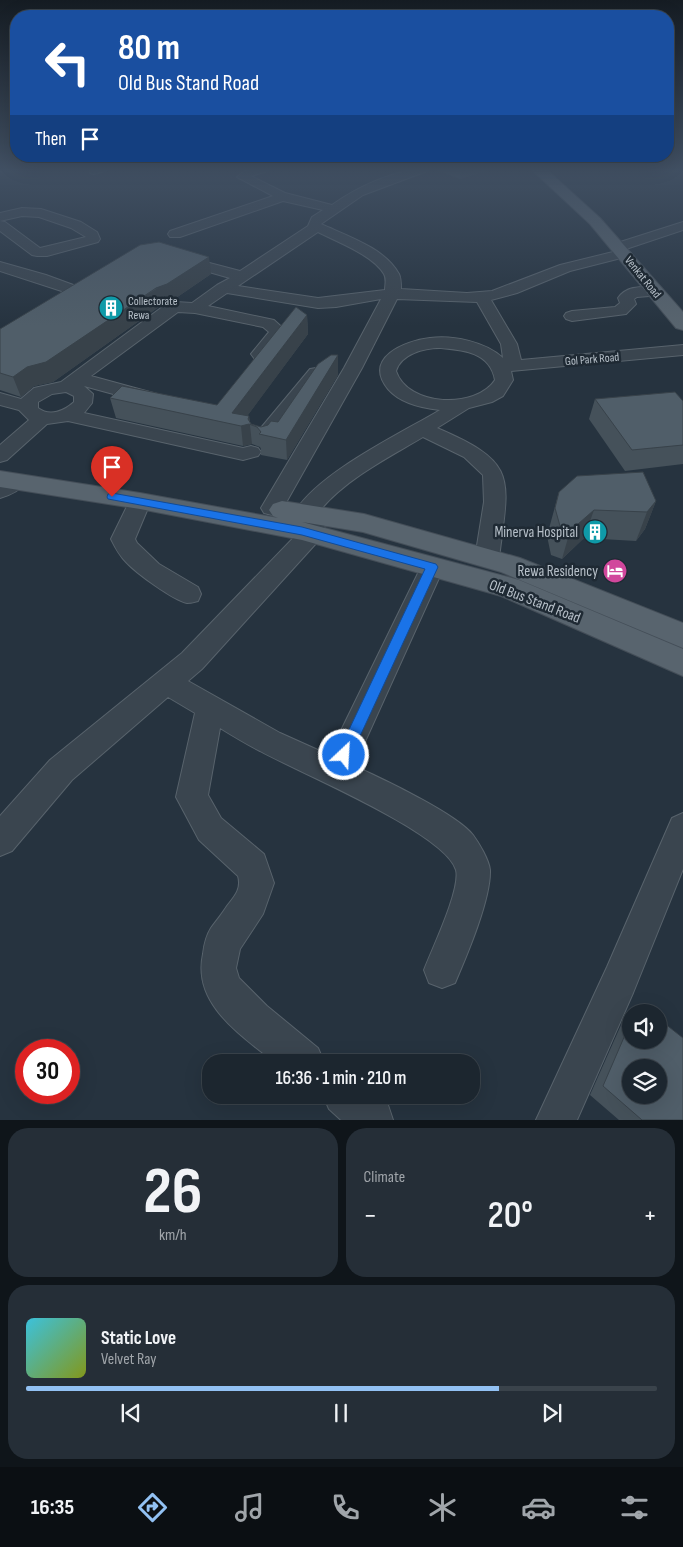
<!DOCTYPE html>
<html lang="en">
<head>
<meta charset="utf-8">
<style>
  body { margin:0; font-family:"Sofia Sans Condensed",sans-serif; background:#252e37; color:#f1f3f6; height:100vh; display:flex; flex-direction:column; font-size:19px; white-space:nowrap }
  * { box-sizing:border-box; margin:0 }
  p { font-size:16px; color:#a0a5aa }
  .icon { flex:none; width:28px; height:28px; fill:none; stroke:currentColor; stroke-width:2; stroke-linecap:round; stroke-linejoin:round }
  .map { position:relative; height:1120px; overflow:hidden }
  .side { display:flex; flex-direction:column; gap:8px; padding:8px; background:#0f151a; flex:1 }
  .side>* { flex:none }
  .hud { position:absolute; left:10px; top:10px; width:664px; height:152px; border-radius:20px; box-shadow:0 5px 20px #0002,0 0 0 1px #3a434b; background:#1a4fa0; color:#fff; overflow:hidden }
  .controls { position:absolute; left:622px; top:1004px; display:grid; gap:10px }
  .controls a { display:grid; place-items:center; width:45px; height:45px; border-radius:50%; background:#1c262f; box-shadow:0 5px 20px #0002,0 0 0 1px #3a434b; font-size:25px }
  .speed { position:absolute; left:15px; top:1039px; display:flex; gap:10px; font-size:25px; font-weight:700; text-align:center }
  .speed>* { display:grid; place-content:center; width:65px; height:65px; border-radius:50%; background:#1c262f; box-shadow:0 5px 20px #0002,0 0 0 1px #3a434b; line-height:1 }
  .speed .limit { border:8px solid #d22; background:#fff; color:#111 }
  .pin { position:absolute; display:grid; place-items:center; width:42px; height:42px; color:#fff; margin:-51px -21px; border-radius:50% 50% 50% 0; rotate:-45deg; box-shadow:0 0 5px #0007 }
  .pin .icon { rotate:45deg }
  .me { position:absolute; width:55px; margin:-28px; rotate:25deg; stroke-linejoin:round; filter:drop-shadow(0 0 4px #0008) }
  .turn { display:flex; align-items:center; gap:18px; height:105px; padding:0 25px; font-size:22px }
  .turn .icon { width:65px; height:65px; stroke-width:2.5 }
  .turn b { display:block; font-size:35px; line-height:42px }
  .then { display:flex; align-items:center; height:48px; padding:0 25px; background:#0003; gap:10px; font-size:19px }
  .big { font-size:38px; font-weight:600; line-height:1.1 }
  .side .card { flex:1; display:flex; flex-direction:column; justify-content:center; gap:8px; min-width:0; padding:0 18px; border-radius:20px; background:#252e37 }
  .side .dial { align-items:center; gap:0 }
  .dial b { font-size:65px; line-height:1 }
  .song { display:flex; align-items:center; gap:15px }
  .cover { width:60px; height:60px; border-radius:8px; background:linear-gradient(135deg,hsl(190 70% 55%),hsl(70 70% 35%)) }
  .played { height:5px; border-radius:2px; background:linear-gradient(90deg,#92c1f3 75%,#3a434b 75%) }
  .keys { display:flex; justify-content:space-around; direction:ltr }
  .heat { display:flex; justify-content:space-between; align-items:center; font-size:28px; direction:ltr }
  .side .tiles { flex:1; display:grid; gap:8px; grid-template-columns:1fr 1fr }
  .card:last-child { grid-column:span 2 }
  .trip { position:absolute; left:202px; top:1054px; width:278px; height:50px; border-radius:20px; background:#1c262f; box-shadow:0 5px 20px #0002,0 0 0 1px #3a434b; font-weight:600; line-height:50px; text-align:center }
  .dock { display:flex; height:80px; justify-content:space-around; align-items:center; background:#0b0f13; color:#a0a5aa }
  .dock .icon { width:35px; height:35px }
  .dock .active { color:#92c1f3 }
  .dock b { font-size:22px; color:#f1f3f6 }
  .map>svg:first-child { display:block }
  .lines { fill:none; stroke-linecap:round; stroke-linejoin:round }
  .minor-casing { stroke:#58636c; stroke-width:2 }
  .major-casing { stroke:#444e58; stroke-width:2 }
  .minor { fill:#3a454f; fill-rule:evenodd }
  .major { fill:#58646e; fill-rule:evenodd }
  .wall { fill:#45515a }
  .shaded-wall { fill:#38424a }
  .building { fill:#505e69; stroke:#38424a; fill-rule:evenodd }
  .route { fill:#1a73e8; stroke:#114b97 }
  .labels { text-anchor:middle; stroke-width:5; stroke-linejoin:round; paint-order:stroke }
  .far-street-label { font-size:12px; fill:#b7c0c9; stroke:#1f2a34 }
  .far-poi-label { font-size:12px; fill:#b7c0c9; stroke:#1f2a34; text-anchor:start }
  .poi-label { font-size:15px; fill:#b7c0c9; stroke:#1f2a34; text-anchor:end }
  .street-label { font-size:15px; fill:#b7c0c9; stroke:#1f2a34 }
</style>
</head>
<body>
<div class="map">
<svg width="683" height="1120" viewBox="0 0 683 1120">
  <rect width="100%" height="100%" fill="#26333f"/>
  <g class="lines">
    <defs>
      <g id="minor">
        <polygon points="90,169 107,169 105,171 94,174 90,173"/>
        <path d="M251 169H270L268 171 251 176 285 193 332 205C359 186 395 169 429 169L427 171 363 195 321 224C347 236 385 248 399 274 401 278 401 284 401 289L467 293 492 291 560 265 617 251 612 247 614 244 683 222V230L626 249 631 253 629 256 570 271 517 293 491 300 517 344 521 360 683 345V355L511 371 513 380 503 396 492 402 469 408 437 428C519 463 509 477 499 558L495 564 487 567 479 564 475 558 484 502 483 475 464 457 423 437C388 458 349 477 321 509L327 515 323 533 320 539 202 669 188 681 280 733 329 755 424 561 432 558 440 561 444 567 354 766C381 778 457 814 473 835 479 843 489 860 490 870 491 899 467 955 455 983L442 988 429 983 424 970C432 949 461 889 456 870 446 833 296 771 260 751 246 744 233 736 220 728L208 795 221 818 264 854 274 883 263 914 240 949 236 968 239 978 267 1006 318 1048 324 1062H274C240 1034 192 1004 203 954 204 945 206 936 211 928 216 921 222 914 227 906 234 897 242 889 238 876L199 840 176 797 195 713 168 697 72 780 12 851 0 856V816L50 760 182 653 301 530 304 520 297 518 294 513C319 472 398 435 440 410 422 408 400 403 388 389 363 358 404 341 430 338 453 335 486 342 503 358L501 344 477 302 397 299 362 368 283 508 280 513 272 515 264 513 261 508 344 368 381 299 336 307 318 308 227 293 208 306 274 320 286 331 266 358 260 359 254 358 251 354 269 332 263 327 195 313 178 312 91 376 157 394 159 398 157 402 150 404 84 386 93 394 92 403 84 413 243 448 251 446 258 448 261 452 258 456 243 460 68 421 47 424 7 460 0 462V445L29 420 19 410 0 405V393L21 399 34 388 61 382 161 308 176 302 192 303 217 285 230 278 174 262 172 259 174 256 179 255 240 271 308 226 312 217 323 210 283 201 180 237H170L168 234 170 231 273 196 237 177 243 172ZM318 232C337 242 373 255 384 274 387 279 385 285 385 290L318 298 238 286ZM440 348C463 350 490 352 495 380 476 409 408 407 396 371 401 354 424 348 440 348ZM66 392 74 396V402C64 411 50 417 38 408V402L52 394Z"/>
        <polygon points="22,208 41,209 81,222 97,232 100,239 98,242 47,256 37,256 32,255 0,231 0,221 5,222 40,248 86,237 71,228 39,217 22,216 0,221 0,213"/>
        <polygon points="0,262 46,275 87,290 90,293 87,296 77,296 0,271"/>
        <path d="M656 287 661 289 664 292 661 295 637 297 634 299 636 304 626 314 572 321 566 319 564 316 566 313 572 311 615 307 620 303 618 298C627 285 642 287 656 287Z"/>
        <polygon points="316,368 322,369 325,373 269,443 262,445 255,443 252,439 255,435 310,369"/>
        <path d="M15 475 23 477 26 482C20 491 10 495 0 498V482Z"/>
        <path d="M140 494 148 496 151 501 135 539 137 543 159 564 198 587 201 594 198 601C194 602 191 603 187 603 173 600 136 573 126 562 119 555 115 547 111 539L132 496Z"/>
        <polygon points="683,813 683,869 633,993 577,1120 536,1120 607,967 672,818"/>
        <polygon points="323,1095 375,1095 388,1105 393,1120 341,1120 329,1109"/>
      </g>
      <g id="major">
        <polygon points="531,169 546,169 600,218 683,312 683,330 676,328 590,224"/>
        <polygon points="0,471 140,493 278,518 273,516 269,510 273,504 282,501 364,514 520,558 683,623 683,648 501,572 363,532 302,522 519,580 683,649 683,676 501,596 302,540 140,509 0,487"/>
      </g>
    </defs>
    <!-- minor casing -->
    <use href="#minor" class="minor-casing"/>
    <!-- major casing -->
    <use href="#major" class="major-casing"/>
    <!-- minor -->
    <use href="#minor" class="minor"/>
    <!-- major -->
    <use href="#major" class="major"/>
  </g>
  <!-- wall -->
  <g class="wall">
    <polygon points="437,169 485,169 485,171 460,179 437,170"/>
    <polygon points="211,274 170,302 160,306 53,382 34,386 21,397 0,390 0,329"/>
    <polygon points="307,315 308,334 247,416 249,416 250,422 251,424 261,427 278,422 338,375 287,460 261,455 261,449 260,447 252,444 243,446 116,418 110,398 217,405"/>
    <polygon points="595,399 683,401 683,464 625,471 589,419"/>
    <polygon points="559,492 656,501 645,529 636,541 584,538 562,559 551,555 547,536"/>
    <polygon points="639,1004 650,1012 631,1012 631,1040 683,1120 619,1120 590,1095 625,1016"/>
  </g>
  <!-- shaded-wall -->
  <g class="shaded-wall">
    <polygon points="461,169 485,169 485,171 460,179"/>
    <polygon points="209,257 211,274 170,302 160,306 53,382 34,386 21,397 13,377 27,367"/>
    <polygon points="307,315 308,334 240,426 232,413"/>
    <polygon points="338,355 338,375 287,460 286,440"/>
    <polygon points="249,416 252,444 243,446 241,426 248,419"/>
    <polygon points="656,501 645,529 636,541 647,512"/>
    <polygon points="594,510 584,538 562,559 570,531"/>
  </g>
  <!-- building -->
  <g class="building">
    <polygon points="159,242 209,257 167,284 156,288 46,362 27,367 13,377 0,373 0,329 140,245"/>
    <polygon points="296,307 307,315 232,413 249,416 248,419 251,424 261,427 268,425 271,421 278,422 318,364 331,355 338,355 286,440 259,434 261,432 257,427 249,424 241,426 110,398 122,386 217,405"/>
    <polygon points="675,392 683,401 683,445 632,450 595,399"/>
    <polygon points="643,472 656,501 647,512 594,510 570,531 560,526 555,508 559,492 577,476"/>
    <polygon points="639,1004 650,1012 635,1012"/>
    <path d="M659 1019 683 1038V1120H642L603 1086 631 1021V1040H659ZM631 1068H659V1095H631Z"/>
  </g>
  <!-- sky -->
  <linearGradient id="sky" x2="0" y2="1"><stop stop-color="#151c23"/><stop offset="0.52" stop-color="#415063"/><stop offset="1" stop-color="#415063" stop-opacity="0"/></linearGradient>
  <rect width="683" height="326" fill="url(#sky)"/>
  <!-- route -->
  <polygon class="route" points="112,493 302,527 436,564 438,567 349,760 344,762 339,760 337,755 425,569 302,535 108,499 107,497 108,494"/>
  <!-- icons -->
  <defs>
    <symbol id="building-disc" viewBox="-11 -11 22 22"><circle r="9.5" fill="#0f9aa8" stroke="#1f2a34"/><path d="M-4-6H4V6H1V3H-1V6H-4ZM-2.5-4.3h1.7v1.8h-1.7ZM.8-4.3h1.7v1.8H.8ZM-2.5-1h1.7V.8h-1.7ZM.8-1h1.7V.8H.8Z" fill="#fff"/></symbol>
    <symbol id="hotel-disc" viewBox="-11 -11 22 22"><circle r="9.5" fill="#d1479c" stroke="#1f2a34"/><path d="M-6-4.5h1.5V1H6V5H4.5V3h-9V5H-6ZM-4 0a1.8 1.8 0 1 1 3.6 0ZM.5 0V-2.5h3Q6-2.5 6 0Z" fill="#fff"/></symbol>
  </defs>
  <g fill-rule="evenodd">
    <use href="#building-disc" x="97" y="294" width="28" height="28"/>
    <use href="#building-disc" x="581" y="518" width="28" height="28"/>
    <use href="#hotel-disc" x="601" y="557" width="28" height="28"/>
  </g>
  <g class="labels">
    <!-- far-street labels -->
    <g class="far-street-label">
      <text transform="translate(643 277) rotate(51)" y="4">Venkat Road</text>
      <text transform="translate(592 359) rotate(-5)" y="4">Gol Park Road</text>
    </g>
    <!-- far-poi labels -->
    <g class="far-poi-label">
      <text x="128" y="305">Collectorate<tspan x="128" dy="14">Rewa</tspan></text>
    </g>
    <!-- poi labels -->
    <g class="poi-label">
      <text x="578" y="537">Minerva Hospital</text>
      <text x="598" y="576">Rewa Residency</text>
    </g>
    <!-- street labels -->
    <g class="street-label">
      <text transform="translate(535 601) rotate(21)" y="5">Old Bus Stand Road</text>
    </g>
  </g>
</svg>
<div class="controls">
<a><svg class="icon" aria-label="sound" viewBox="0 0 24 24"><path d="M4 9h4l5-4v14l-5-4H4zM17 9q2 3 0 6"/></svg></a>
<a><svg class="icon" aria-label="layers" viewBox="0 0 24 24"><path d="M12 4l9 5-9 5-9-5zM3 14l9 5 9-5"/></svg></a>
</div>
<div class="speed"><div class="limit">30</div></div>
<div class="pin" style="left:112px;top:497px;background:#d93025"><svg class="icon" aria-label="arrive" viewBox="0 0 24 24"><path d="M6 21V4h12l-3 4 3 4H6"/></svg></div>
<svg class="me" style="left:344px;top:755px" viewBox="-20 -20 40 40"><circle r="17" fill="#1a73e8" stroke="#fff" stroke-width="3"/><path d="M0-11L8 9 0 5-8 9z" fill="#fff"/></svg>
<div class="trip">16:36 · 1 min · 210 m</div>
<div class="hud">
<div class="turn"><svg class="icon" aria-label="left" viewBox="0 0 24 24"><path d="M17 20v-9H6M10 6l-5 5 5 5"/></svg><div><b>80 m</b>Old Bus Stand Road</div></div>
<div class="then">Then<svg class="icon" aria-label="arrive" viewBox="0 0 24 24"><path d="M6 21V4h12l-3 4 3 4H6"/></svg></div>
</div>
</div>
<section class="side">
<div class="tiles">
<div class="card dial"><b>26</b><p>km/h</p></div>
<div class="card"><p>Climate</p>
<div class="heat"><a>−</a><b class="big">20°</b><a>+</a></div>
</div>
<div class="card">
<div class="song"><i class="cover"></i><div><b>Static Love</b><p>Velvet Ray</p></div></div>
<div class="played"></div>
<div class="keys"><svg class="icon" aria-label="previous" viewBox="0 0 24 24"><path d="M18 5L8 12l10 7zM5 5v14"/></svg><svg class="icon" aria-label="pause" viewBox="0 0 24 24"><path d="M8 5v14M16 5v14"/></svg><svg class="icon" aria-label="next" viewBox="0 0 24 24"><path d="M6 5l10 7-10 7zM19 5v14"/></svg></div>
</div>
</div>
</section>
<nav class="dock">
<b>16:35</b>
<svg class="icon active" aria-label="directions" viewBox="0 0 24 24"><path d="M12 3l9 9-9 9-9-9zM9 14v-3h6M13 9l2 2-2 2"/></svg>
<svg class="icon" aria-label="music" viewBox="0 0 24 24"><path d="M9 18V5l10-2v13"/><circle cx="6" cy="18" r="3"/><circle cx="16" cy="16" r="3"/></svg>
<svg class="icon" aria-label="phone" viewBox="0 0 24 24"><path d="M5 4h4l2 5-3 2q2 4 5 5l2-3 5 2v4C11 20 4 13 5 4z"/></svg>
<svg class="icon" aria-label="climate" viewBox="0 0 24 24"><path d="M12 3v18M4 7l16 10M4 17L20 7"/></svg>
<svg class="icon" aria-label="car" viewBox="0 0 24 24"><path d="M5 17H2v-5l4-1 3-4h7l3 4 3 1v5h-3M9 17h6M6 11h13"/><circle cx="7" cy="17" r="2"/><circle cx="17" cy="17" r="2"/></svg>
<svg class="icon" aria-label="filters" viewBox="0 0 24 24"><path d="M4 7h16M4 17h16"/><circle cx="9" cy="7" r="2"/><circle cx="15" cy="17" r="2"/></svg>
</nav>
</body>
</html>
